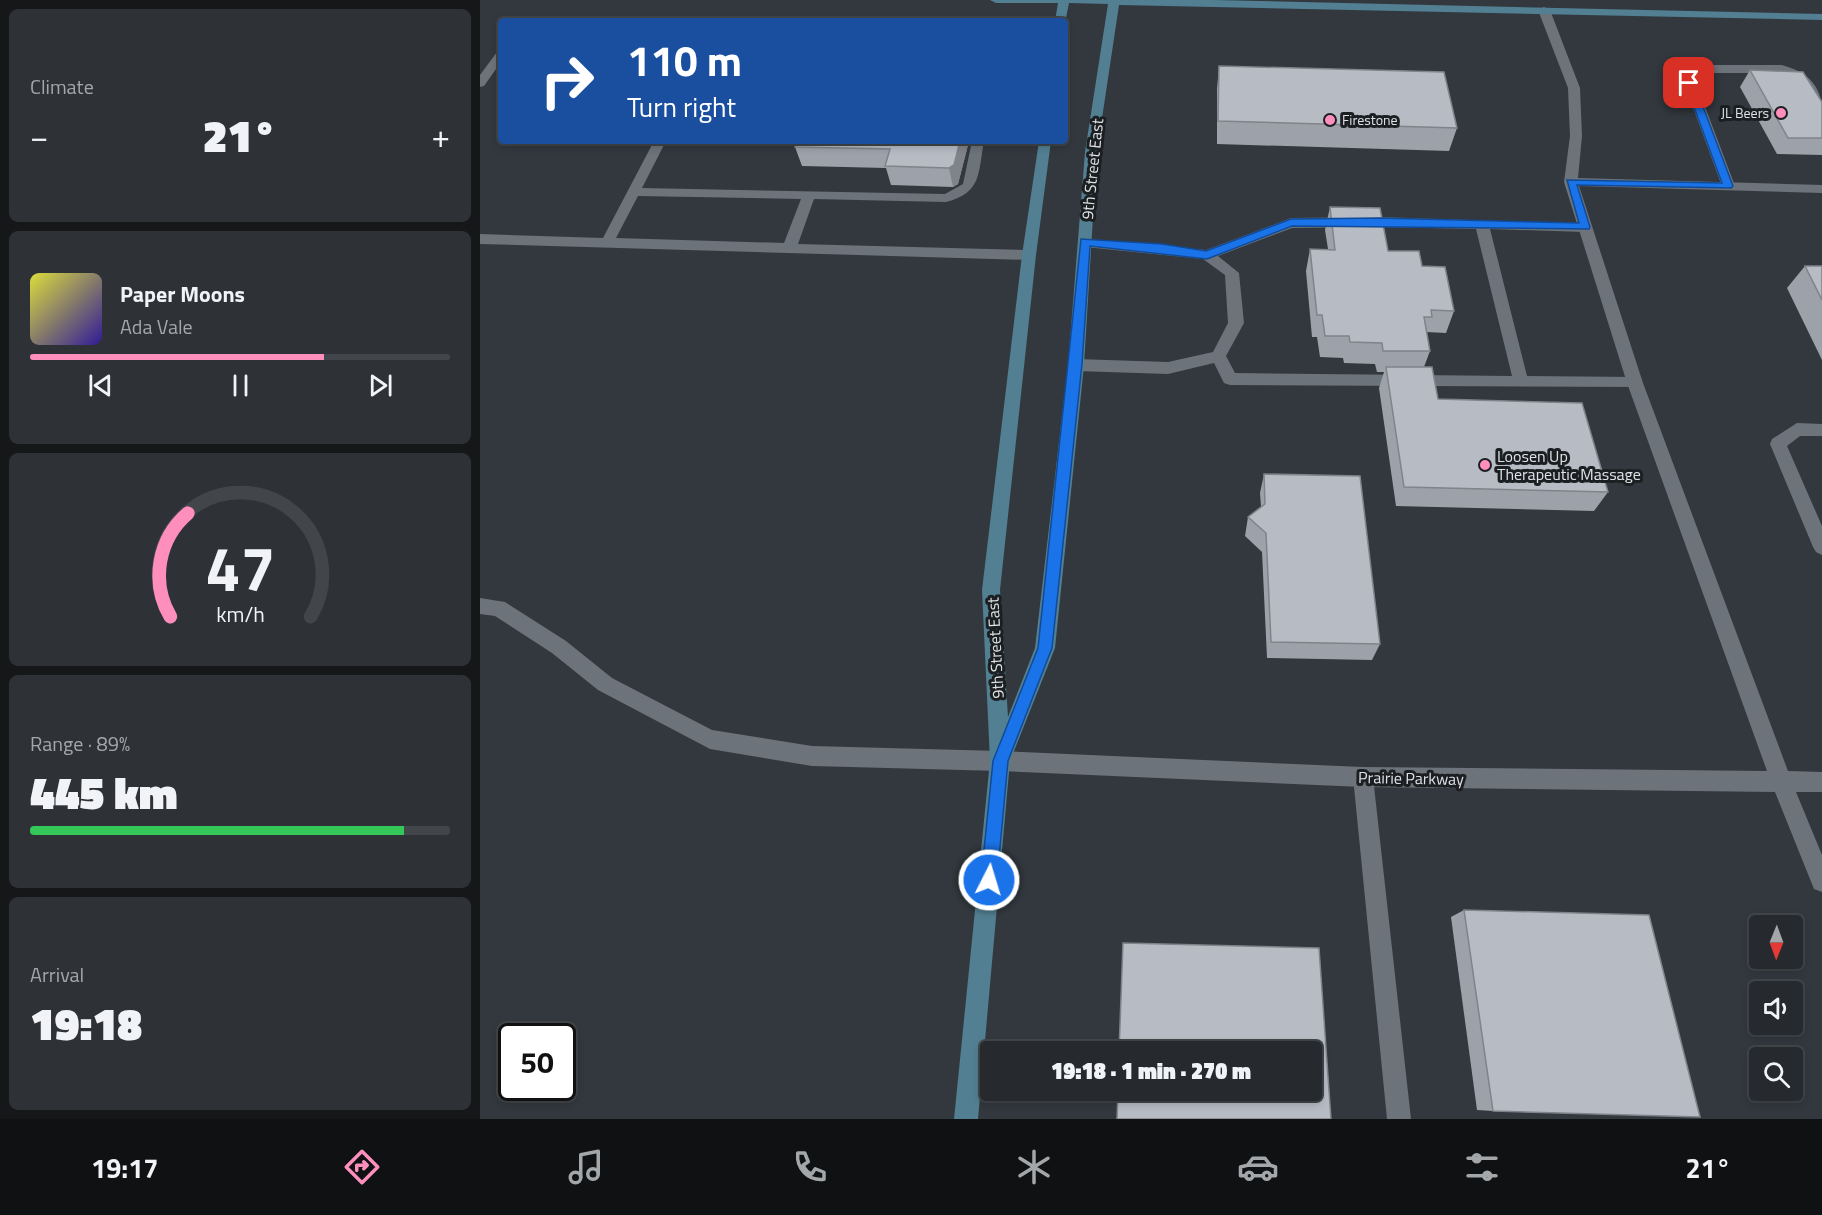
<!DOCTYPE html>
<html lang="en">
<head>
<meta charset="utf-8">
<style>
  body { margin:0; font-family:"Titillium Web",sans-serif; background:#2e3236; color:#f1f3f6; height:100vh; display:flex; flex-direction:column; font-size:22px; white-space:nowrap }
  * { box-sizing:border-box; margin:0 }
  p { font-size:20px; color:#a4a7aa }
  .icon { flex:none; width:33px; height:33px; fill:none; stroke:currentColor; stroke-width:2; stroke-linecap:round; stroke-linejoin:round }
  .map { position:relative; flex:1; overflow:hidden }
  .details { display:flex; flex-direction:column; gap:9px; padding:9px; background:#151719; width:480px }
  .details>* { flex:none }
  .top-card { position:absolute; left:18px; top:18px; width:570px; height:126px; border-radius:6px; box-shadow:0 3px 9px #0003,0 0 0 2px #42464a; background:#1a4fa0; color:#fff; overflow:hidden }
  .needle { width:39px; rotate:181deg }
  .tools { position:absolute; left:1269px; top:915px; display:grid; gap:12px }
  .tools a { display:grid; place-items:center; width:54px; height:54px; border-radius:6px; background:#262a2e; box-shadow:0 3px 9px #0003,0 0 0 2px #42464a; font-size:30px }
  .speed { position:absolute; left:18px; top:1023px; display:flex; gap:12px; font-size:30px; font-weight:700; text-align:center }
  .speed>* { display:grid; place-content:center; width:78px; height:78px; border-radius:50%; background:#262a2e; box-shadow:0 3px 9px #0003,0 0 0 2px #42464a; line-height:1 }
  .speed .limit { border:3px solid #111; border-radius:9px; background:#fff; color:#111 }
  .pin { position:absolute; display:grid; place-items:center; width:51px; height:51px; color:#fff; margin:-26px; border-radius:12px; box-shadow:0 3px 9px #0006 }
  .me { position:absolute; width:66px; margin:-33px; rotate:5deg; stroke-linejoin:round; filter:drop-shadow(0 0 4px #0008) }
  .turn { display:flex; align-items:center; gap:21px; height:126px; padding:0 30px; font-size:27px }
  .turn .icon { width:78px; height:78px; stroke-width:2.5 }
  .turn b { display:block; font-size:42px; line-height:51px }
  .big { font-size:45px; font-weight:800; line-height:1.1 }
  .details .widget { flex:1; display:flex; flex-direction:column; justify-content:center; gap:9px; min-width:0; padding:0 21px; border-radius:9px; background:#2e3236 }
  .details .dial { align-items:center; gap:0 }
  .dial svg { height:156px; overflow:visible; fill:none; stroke:#42464a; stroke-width:7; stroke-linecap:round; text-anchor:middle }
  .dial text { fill:#f1f3f6; stroke:none }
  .song { display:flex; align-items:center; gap:18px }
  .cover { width:72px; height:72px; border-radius:9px; background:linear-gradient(135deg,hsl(60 70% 55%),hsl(250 70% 35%)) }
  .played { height:6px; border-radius:3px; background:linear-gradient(90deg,#fe8ebc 70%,#42464a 70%) }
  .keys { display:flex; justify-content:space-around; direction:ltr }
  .heat { display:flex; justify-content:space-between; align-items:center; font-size:33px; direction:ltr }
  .charge { height:9px; border-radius:4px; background:linear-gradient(90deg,#34c759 89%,#42464a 0) }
  .trip { position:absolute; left:500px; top:1041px; width:342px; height:60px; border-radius:6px; background:#262a2e; box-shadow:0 3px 9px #0003,0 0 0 2px #42464a; font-weight:800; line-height:60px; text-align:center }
  .tab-bar { display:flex; height:96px; justify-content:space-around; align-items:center; background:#0f1112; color:#a4a7aa }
  .tab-bar .icon { width:42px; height:42px }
  .tab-bar .selected { color:#fe8ebc }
  .tab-bar b { font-size:27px; color:#f1f3f6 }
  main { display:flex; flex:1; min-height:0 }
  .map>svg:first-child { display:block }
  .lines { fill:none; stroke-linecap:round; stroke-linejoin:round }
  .service { fill:#6c737a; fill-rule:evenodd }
  .minor { fill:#6c737a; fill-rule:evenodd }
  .secondary { fill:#527f92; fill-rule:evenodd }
  .wall { fill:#9da1a9 }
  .shaded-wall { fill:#808389 }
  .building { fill:#b7bbc4; stroke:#808389; stroke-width:1.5 }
  .route { fill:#1a73e8; stroke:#114b97; stroke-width:1.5 }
  .poi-dot { fill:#fe8ebc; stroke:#1c1f22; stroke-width:2 }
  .labels { text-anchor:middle; stroke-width:6; stroke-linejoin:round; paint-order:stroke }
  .far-poi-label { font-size:14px; fill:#dfe3e7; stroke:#1c1f22; text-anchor:end }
  .street-label { font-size:16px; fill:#dfe3e7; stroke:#1c1f22 }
  .poi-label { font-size:16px; fill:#dfe3e7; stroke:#1c1f22; text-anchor:start }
</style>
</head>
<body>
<main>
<section class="details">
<div class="widget"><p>Climate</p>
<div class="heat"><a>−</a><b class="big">21°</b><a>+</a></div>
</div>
<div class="widget">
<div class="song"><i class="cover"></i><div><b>Paper Moons</b><p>Ada Vale</p></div></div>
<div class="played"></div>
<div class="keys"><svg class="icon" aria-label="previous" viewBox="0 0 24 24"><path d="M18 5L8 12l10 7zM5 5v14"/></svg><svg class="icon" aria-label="pause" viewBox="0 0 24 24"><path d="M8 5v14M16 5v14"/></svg><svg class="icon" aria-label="next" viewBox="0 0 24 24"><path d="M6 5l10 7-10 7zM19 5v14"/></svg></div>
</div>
<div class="widget dial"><svg viewBox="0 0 100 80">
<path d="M14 69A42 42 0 1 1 86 69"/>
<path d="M14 69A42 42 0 0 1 23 16" stroke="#fe8ebc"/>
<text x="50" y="56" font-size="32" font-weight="700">47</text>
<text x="50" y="72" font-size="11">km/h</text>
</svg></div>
<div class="widget"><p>Range · 89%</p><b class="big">445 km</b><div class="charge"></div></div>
<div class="widget"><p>Arrival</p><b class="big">19:18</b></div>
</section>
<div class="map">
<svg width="1342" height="1119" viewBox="0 0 1342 1119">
  <rect width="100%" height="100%" fill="#32383e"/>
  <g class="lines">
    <!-- service -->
    <g class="service">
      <polygon points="21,50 21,62 4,86 0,87 0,75 17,52"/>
      <path d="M1302 65C1327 72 1342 85 1342 112L1338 111 1324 86 1300 73H1221L1216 83 1255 186 1253 189H1243L1204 83 1213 66 1217 65Z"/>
      <path d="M174 141H186L162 188 465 194 483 184 492 141H504C498 173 502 193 466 202L334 199 318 244 549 250 556 255 549 260 0 244V234L123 238ZM158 196 321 199 304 243 136 238Z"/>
      <path d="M899 217 1110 224V230L1105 232 1010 229 1047 376 1155 377 1163 383 1161 387 750 385 744 383 734 363 688 374 596 371 588 365 596 359 688 362 733 352 748 323 745 275 723 259 605 247 600 245V239L726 250 811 218ZM899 227 996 229 1032 376 755 373 746 356 764 323 759 273 738 256 812 228Z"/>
      <polygon points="1317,423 1342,424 1342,436 1320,436 1307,446 1342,526 1342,555 1336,552 1333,547 1290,444 1292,439"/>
      <polygon points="0,598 25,602 86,641 132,678 232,730 332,746 520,751 527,754 530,761 527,768 520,771 332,766 230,749 118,690 72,653 15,616 0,614"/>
      <polygon points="883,767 890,770 893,777 931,1119 907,1119 873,777 876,770"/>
    </g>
    <!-- minor -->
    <polygon class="minor" points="1064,7 1070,10 1100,88 1102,136 1098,178 1342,185 1342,193 1099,186 1163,383 1308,771 1342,772 1342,792 1316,792 1342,855 1342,892 1334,889 1295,792 883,787 520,771 513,768 510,761 513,754 520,751 883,767 1287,771 1147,383 1084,182 1090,136 1088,88 1058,10"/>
    <!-- secondary -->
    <polygon class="secondary" points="510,0 734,0 1342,14 1342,20 639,5 617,152 604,365 575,648 530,761 498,1119 474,1119 510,761 502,590 542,255 559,141 571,141 556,255 520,590 528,717 555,648 588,365 605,152 628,4 589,3 585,23 585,21 575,21 578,3 516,3"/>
  </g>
  <!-- wall -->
  <g class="wall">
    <polygon points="739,66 977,128 969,151 737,144 737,89"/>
    <polygon points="1270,70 1342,102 1342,155 1297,154 1260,87"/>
    <polygon points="317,141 489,141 478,184 473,187 411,185 406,168 322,166 315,147"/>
    <polygon points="850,207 908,251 942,266 974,311 966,333 946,332 950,351 944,367 958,399 1128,492 1114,511 916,506 899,388 904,372 897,372 895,364 864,363 863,358 840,357 837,337 832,337 826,271 830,249 848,249 845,230"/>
    <polygon points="1325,266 1342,266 1342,360 1307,288"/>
    <polygon points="784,474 900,644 892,660 787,658 782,552 765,536 768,517 781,507 780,493"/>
    <polygon points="984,910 1013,1111 997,1110 971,917"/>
  </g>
  <!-- shaded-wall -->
  <polygon class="shaded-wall" points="480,141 489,141 478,184 473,187 469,168"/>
  <!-- building -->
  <g class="building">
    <polygon points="739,66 964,72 977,128 738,121"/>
    <polygon points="1270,70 1323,72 1342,102 1342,138 1308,138"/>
    <polygon points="317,141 480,141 474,165 469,168 405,166 410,149 315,147"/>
    <polygon points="850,207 900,208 908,251 939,251 942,266 965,267 974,311 951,310 952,317 944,317 950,351 903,351 902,343 870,342 869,336 845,336 842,315 837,315 830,249 855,250"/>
    <polygon points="1325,266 1342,266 1342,300"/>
    <polygon points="906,367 952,367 958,399 1102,403 1128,492 924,487"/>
    <polygon points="784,474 880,476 900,644 791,642 786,533 768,517 785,504"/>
    <polygon points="984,910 1169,915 1220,1117 1013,1111"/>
    <polygon points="643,943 839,948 851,1119 637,1119 638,1090 831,1090 831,1052 639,1052"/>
  </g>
  <!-- route -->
  <polygon class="route" points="1209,80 1214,83 1253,186 1251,188 1097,185 1110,227 1109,229 812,226 727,259 610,246 602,364 572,648 528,761 517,880 515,886 509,889 503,886 501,880 513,761 558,648 601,239 682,244 726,251 811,219 899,218 1099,223 1087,180 1242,183 1205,83"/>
  <!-- markers -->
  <g class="poi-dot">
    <circle cx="1301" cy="113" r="6"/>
    <circle cx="850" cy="120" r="6"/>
    <circle cx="1005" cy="465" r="6"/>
  </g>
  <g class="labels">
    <!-- far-poi labels -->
    <g class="far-poi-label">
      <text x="1289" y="118">JL Beers</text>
      <text x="862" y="125" text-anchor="start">Firestone</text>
    </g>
    <!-- street labels -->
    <g class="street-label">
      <text transform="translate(612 169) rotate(-84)" y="6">9th Street East</text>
      <text transform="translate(515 648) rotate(-93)" y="6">9th Street East</text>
      <text transform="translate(931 778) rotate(1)" y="6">Prairie Parkway</text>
    </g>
    <!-- poi labels -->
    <g class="poi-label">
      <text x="1017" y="462">Loosen Up<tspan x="1017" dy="18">Therapeutic Massage</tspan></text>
    </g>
  </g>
</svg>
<div class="tools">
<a><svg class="needle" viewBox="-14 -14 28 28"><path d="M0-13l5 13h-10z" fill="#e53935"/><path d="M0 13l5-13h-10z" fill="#a4a7aa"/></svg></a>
<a><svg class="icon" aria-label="sound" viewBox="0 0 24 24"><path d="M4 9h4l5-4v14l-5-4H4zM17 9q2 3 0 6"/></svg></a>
<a><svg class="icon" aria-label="search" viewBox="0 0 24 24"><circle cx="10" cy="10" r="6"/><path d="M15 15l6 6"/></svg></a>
</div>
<div class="speed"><div class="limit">50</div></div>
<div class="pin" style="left:1209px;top:83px;background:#d93025"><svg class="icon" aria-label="arrive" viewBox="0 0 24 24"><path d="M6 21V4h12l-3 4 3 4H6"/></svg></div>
<svg class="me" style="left:509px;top:880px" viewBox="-20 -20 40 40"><circle r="17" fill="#1a73e8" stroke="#fff" stroke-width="3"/><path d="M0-11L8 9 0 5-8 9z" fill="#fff"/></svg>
<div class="trip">19:18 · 1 min · 270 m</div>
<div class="top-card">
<div class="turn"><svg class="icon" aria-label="right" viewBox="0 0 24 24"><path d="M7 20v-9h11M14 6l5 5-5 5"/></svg><div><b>110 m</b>Turn right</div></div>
</div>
</div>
</main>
<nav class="tab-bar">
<b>19:17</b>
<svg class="icon selected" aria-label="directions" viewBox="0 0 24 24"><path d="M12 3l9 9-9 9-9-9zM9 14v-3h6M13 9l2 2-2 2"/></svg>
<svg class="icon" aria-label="music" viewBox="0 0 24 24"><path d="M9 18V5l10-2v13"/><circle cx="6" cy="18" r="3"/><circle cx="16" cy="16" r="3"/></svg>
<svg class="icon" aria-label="phone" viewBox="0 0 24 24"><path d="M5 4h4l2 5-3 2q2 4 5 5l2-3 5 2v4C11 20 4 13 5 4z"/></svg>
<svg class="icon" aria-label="climate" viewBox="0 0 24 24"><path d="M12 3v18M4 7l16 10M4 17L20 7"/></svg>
<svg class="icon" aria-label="car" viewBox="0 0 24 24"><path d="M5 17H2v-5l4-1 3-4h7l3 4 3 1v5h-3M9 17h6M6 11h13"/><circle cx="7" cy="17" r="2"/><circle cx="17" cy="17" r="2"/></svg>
<svg class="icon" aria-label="filters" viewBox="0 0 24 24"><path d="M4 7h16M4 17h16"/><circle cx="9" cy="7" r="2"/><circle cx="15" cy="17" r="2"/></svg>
<b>21°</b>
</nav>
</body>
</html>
